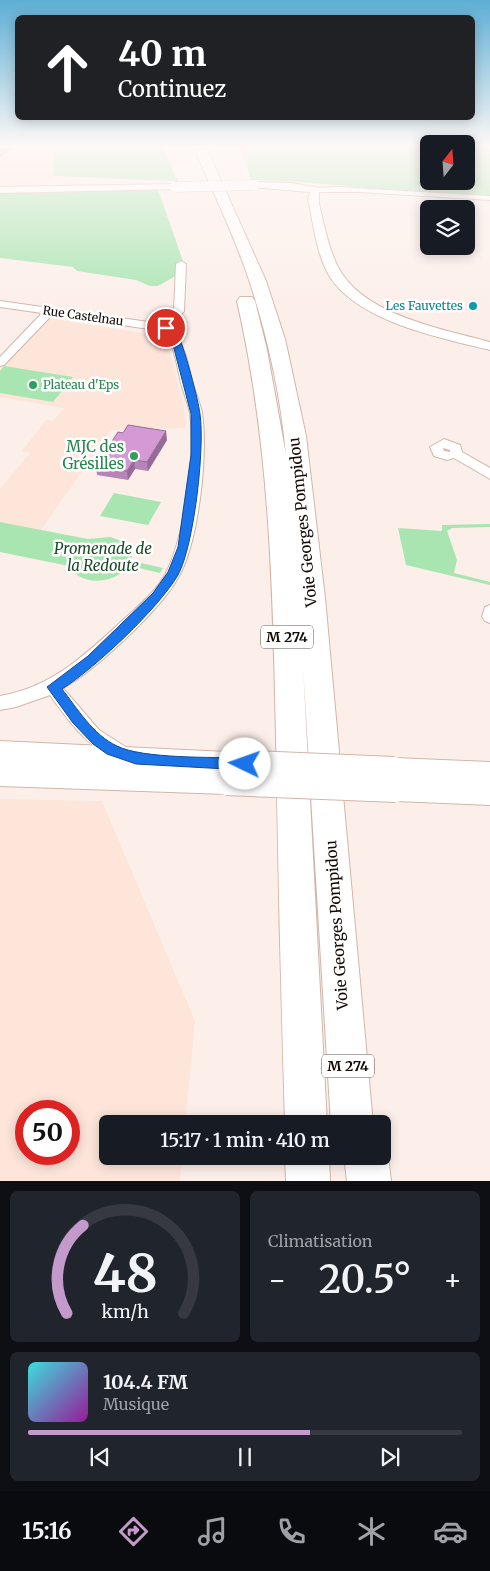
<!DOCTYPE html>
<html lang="fr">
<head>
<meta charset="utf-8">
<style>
  body { margin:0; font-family:Merriweather,serif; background:#20242c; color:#f1f3f6; height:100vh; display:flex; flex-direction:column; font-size:19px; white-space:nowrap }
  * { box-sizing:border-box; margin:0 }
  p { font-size:16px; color:#9ea1a6 }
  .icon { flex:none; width:28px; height:28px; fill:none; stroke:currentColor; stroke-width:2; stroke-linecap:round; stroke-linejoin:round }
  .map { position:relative; height:1181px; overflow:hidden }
  .drawer { display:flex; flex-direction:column; gap:10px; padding:10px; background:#0d0f14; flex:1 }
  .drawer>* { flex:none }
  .hud { position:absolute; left:15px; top:15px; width:460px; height:105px; border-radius:8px; box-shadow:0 2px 12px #0003; background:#202124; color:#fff; overflow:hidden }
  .needle { width:32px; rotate:17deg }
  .tools { position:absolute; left:420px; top:135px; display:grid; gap:10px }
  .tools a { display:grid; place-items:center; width:55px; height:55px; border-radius:8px; background:#171b24; box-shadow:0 2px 12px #0003; font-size:25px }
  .speed { position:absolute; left:15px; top:1100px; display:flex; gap:10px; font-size:25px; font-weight:700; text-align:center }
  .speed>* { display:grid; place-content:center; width:65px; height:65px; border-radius:50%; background:#171b24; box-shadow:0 2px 12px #0003; line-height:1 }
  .speed .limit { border:8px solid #d22; background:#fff; color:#111 }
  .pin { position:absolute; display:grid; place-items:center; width:42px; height:42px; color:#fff; margin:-21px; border:2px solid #fff; border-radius:50%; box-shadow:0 1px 5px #0007 }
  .me { position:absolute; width:55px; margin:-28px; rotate:273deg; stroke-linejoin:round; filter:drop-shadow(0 0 4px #0008) }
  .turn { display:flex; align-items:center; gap:18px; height:105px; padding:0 20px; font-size:22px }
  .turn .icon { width:65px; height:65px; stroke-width:2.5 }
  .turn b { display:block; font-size:35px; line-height:42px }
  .big { font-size:38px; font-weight:600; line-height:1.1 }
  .drawer .tile { flex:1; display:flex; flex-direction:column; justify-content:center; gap:8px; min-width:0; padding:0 18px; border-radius:8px; background:#20242c }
  .drawer .dial { align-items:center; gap:0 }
  .dial svg { height:130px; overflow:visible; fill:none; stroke:#363941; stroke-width:7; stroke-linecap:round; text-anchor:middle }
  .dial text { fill:#f1f3f6; stroke:none }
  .song { display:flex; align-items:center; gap:15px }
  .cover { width:60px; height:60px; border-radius:8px; background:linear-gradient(135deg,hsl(180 70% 55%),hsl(300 70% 35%)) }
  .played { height:5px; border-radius:2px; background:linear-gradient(90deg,#c49aca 65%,#363941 65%) }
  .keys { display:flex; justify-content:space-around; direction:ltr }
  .heat { display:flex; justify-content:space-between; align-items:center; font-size:28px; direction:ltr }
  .drawer .tiles { flex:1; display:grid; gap:10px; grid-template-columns:1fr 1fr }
  .tile:last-child { grid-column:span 2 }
  .trip { position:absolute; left:99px; top:1115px; width:292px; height:50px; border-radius:8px; background:#171b24; box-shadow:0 2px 12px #0003; font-weight:600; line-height:50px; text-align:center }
  .dock { display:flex; height:80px; justify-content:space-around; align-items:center; background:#090b0e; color:#9ea1a6 }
  .dock .icon { width:35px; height:35px }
  .dock .current { color:#c49aca }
  .dock b { font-size:22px; color:#f1f3f6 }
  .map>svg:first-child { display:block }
  .built { fill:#fde5da; fill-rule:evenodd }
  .green { fill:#a9e5b1 }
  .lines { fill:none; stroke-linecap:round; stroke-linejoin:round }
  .minor-casing { stroke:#d3b5a8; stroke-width:2 }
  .tertiary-casing { stroke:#d3b5a8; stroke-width:2 }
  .secondary-casing { stroke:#d3b5a8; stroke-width:2 }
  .trunk-casing { stroke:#d3b5a8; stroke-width:2 }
  .minor { fill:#fff; fill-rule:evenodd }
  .tertiary { fill:#fff; fill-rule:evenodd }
  .secondary { fill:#fff; fill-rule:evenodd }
  .trunk { fill:#fff; fill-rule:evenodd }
  .tertiary-bridge-casing { stroke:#d3b5a8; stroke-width:11; stroke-linecap:butt }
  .secondary-bridge-casing { stroke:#d3b5a8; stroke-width:28; stroke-linecap:butt }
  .tertiary-bridge { stroke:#fff; stroke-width:10 }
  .secondary-bridge { stroke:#fff; stroke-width:26 }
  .wall { fill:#b784b8 }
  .shaded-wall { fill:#956c96 }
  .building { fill:#d59ad6; stroke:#956c96 }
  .route { fill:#1a73e8; stroke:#114b97 }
  .culture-dot { fill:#0f9aa8; stroke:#fff; stroke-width:2 }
  .leisure-dot { fill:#2e9e5b; stroke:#fff; stroke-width:2 }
  .labels { text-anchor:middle; stroke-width:5; stroke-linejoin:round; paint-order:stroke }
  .far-culture-label { font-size:12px; fill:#0d838f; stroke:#fff; text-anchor:end }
  .far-street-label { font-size:12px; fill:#130905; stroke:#fff }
  .far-leisure-label { font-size:12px; fill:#27864d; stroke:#fff; text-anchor:start }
  .shield { fill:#fff; stroke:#5a5350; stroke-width:1 }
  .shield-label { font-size:14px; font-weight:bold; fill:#130905 }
  .leisure-label { font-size:15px; fill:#27864d; stroke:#fff; text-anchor:end }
  .street-label { font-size:15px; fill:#130905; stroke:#fff }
  .park-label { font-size:15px; font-style:italic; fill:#194824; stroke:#fff }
</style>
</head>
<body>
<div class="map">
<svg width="490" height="1181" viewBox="0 0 490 1181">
  <rect width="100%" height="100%" fill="#fcefea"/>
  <!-- built -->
  <g class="built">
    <polygon points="0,145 52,145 54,176 46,184 0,185"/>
    <polygon points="47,318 160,336 168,345 184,408 186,428 111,430 41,530 0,522 0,489 30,453 22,451 46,420 53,421 64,408 0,397 0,368"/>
    <path d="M0 799 102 801 195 1021 185 1124H108V1156H182L180 1181H0ZM26 1111H69V1154H26Z"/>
  </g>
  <!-- green -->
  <g class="green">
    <polygon points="52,145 161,145 178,181 54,176"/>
    <path d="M240 145H429V181H466V145H490V195C410 196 331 181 251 180Z"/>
    <polygon points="158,189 186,270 158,286 150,286 136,280 77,271 73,267 0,258 0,192"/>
    <polygon points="4,366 73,377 53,402 0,393 0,371"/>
    <polygon points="114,493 161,502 148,525 100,516"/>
    <path d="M0 522 88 539 110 537 125 542 131 549 132 561 163 568 160 573 130 566C115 583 82 588 69 566L0 552Z"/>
    <polygon points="490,524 490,527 452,528 447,531 457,560 454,573 490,582 490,585 406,565 398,528 442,531 442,525"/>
  </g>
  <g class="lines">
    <defs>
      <g id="minor">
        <polygon points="337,187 490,196 490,200 359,192 315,192 311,190 315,188"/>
        <path d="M181 261 186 264 184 311 171 328C184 343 188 362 192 381 195 392 200 402 202 413 208 454 199 542 178 578 160 610 96 670 63 688L99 730 129 749 132 754 129 759 123 762C89 750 70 723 50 695L16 707 0 710V696C52 687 85 655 123 620 138 606 157 591 166 573 185 535 196 454 190 413 188 404 185 396 182 387 177 368 176 347 163 331L52 315 4 365 0 366V357L42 313 0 307V301L163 324 174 311 176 264Z"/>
        <path d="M444 439 460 445 462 452 490 468V479L454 458 447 460 434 456 430 447ZM443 448 450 450V452L444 451Z"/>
        <polygon points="490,605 490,623 485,621 482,617 485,607"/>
      </g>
      <g id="tertiary">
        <path d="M254 182 292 183 319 188C320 193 318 197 319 203 323 221 327 241 334 258 354 314 439 328 490 342V350C441 338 359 322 330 277 316 254 314 225 308 200L310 192 250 187 249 185Z"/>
        <polygon points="175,184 179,185 179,189 0,193 0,187"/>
      </g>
      <g id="secondary">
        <polygon points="0,741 227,752 237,755 241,763 237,771 233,772 236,774 240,782 236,790 226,794 0,786"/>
        <polygon points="394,758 490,762 490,805 396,801 386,798 382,789 388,780 384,778 380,770 384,762"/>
      </g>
      <g id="trunk">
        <path d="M193 145H205L266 281 285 339 306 436 325 598 373 1124H331L303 666 327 1124H285C281 995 278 867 276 738 273 591 270 445 237 301L240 297H252L255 301 267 350 286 455C281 397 268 338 250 283 235 236 212 191 193 145Z"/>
        <polygon points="382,1143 388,1156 391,1181 347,1181 344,1156 382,1156"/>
        <polygon points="285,1156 329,1156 330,1181 286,1181"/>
      </g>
    </defs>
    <!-- minor casing -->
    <use href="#minor" class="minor-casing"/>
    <!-- tertiary casing -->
    <use href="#tertiary" class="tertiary-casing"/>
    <!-- secondary casing -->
    <use href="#secondary" class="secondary-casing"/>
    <!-- trunk casing -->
    <use href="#trunk" class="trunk-casing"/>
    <!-- minor -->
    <use href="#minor" class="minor"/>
    <!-- tertiary -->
    <use href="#tertiary" class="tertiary"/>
    <!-- secondary -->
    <use href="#secondary" class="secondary"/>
    <!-- trunk -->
    <use href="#trunk" class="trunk"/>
    <defs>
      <polyline id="tertiary-bridge" points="175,187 254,185"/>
      <g id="secondary-bridge">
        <polyline points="227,763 394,770"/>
        <polyline points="226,782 396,789"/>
      </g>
    </defs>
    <!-- tertiary-bridge casing -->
    <use href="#tertiary-bridge" class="tertiary-bridge-casing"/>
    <!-- secondary-bridge casing -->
    <use href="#secondary-bridge" class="secondary-bridge-casing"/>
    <!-- tertiary-bridge -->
    <use href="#tertiary-bridge" class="tertiary-bridge"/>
    <!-- secondary-bridge -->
    <use href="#secondary-bridge" class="secondary-bridge"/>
  </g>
  <!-- wall -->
  <polygon class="wall" points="167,440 148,471 135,469 128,480 97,475 96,466"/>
  <!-- shaded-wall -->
  <g class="shaded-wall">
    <polygon points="5,145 17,145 0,157 0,148"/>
    <polygon points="166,431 167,440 148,471 147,462"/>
    <polygon points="134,460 135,469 128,480 127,471"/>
  </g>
  <!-- building -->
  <polygon class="building" points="128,425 166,431 147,462 134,460 127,471 96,466 118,432 123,433"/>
  <!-- sky -->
  <linearGradient id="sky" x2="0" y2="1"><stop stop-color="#5daed5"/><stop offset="0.47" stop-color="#fef8f6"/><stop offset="1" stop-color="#fef8f6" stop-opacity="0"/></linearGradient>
  <rect width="490" height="311" fill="url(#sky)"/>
  <!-- route -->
  <path class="route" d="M163 326H169C172 329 177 333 179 337 185 351 198 398 200 414 205 448 194 546 178 575 158 609 95 668 62 689 77 708 93 735 117 746 143 759 213 757 245 758L250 760 252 764 250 768 245 770 136 764 107 754 93 744 73 723 47 687 88 656 153 593 168 572 178 547 191 455V414L171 337 162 328Z"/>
  <!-- markers -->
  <circle class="culture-dot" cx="473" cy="306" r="5"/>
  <g class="leisure-dot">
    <circle cx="33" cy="385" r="5"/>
    <circle cx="134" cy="456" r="5"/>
  </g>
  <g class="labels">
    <!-- far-culture labels -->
    <g class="far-culture-label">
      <text x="463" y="310">Les Fauvettes</text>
    </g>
    <!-- far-street labels -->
    <g class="far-street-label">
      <text transform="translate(83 316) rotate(8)" y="4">Rue Castelnau</text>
    </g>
    <!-- far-leisure labels -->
    <g class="far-leisure-label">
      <text x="43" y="389">Plateau d'Eps</text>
    </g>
    <!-- shield labels -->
    <g class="shield">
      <rect x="261" y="625.5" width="52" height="23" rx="4"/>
      <rect x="322" y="1054.5" width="52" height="23" rx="4"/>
    </g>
    <g class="shield-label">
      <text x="287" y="642">M 274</text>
      <text x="348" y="1071">M 274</text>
    </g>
    <!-- leisure labels -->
    <g class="leisure-label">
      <text x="124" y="452">MJC des<tspan x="124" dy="17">Grésilles</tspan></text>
    </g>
    <!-- street labels -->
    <g class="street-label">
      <text transform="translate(303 522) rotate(-96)" y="5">Voie Georges Pompidou</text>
      <text transform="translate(337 925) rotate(-94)" y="5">Voie Georges Pompidou</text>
    </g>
    <!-- park labels -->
    <g class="park-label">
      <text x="103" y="554">Promenade de<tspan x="103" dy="17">la Redoute</tspan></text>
    </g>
  </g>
</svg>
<div class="tools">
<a><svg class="needle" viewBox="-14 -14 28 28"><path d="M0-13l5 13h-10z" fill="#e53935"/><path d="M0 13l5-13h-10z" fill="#9ea1a6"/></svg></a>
<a><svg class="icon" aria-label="layers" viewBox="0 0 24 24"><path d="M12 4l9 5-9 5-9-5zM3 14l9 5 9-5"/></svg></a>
</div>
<div class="speed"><div class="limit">50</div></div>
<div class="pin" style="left:166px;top:328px;background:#d93025"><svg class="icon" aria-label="arrive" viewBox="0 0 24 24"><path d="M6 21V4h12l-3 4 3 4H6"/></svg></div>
<svg class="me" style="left:245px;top:764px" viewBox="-20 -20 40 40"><circle r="19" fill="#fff"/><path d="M0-13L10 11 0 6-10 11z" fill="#1a73e8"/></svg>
<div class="trip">15:17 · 1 min · 410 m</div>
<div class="hud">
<div class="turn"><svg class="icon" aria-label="ahead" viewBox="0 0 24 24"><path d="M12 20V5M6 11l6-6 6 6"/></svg><div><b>40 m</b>Continuez</div></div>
</div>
</div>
<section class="drawer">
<div class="tiles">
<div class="tile dial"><svg viewBox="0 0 100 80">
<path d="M14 69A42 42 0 1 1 86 69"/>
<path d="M14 69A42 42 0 0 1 24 15" stroke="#c49aca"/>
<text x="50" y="56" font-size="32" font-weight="700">48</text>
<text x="50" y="72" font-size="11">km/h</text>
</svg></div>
<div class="tile"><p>Climatisation</p>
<div class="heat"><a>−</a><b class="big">20.5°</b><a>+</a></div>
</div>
<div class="tile">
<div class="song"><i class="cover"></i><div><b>104.4 FM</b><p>Musique</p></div></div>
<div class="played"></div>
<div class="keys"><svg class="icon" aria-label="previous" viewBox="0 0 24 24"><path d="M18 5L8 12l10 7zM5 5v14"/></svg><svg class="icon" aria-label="pause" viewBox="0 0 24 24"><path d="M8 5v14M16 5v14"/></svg><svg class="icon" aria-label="next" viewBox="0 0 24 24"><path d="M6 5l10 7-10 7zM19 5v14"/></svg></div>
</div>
</div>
</section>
<nav class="dock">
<b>15:16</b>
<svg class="icon current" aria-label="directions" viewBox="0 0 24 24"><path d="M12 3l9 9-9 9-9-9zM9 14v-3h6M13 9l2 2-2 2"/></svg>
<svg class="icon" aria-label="music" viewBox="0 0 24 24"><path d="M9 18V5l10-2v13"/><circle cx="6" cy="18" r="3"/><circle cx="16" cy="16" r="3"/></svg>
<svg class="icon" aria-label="phone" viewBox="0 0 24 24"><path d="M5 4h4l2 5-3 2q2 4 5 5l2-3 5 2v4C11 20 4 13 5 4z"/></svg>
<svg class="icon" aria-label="climate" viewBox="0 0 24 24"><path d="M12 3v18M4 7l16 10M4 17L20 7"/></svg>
<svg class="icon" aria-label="car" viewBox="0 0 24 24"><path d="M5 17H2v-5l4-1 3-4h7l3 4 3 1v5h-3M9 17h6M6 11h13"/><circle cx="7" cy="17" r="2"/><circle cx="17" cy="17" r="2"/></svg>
</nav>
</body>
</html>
